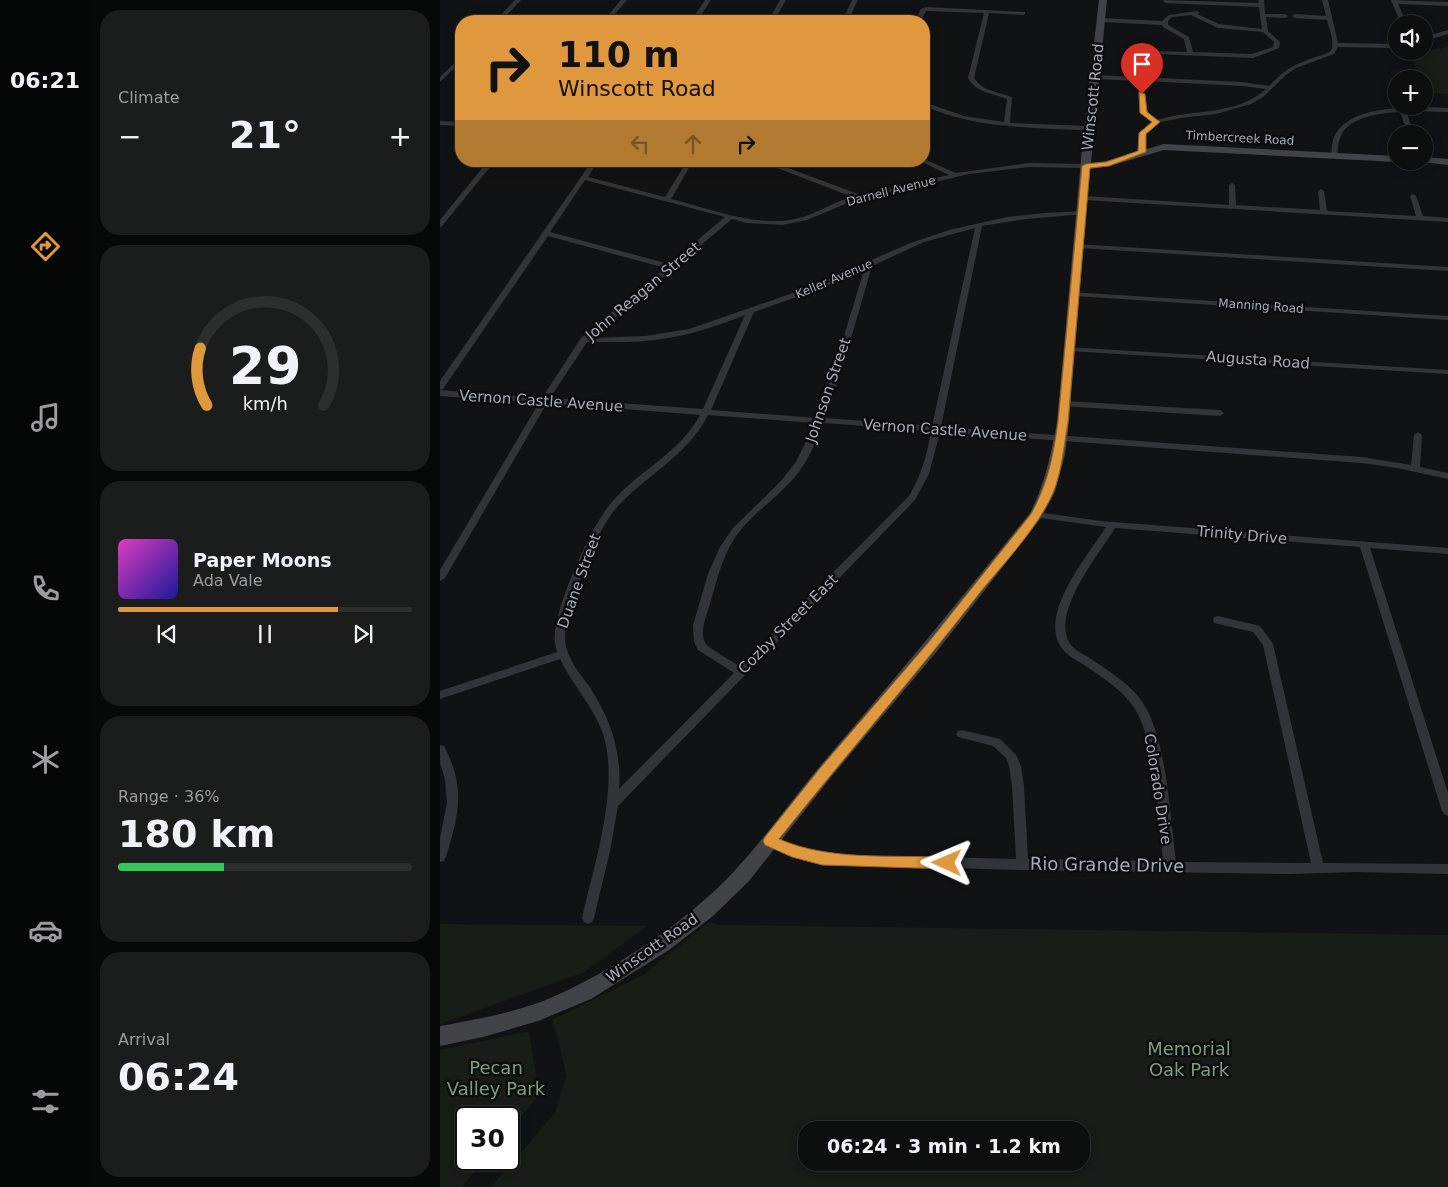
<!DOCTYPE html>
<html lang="en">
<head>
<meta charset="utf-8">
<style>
  body { margin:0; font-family:"DejaVu Sans",sans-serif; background:#1b1c1c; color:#f1f3f6; height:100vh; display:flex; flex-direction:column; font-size:19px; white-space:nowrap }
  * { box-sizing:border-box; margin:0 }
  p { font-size:16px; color:#9a9c9e }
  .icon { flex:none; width:28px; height:28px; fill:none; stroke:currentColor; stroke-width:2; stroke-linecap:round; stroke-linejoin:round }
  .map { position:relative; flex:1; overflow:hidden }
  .panel { display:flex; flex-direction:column; gap:10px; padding:10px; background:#070808; width:350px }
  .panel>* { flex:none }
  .top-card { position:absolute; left:15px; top:15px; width:475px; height:152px; border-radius:20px; box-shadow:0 2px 12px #0003,0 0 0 1px #2d2e2e; background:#df983d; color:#111; overflow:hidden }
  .tools { position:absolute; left:948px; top:15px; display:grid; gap:10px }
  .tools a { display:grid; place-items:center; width:45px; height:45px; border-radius:50%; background:#0d0e0e; box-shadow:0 2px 12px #0003,0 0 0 1px #2d2e2e; font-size:25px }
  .speed { position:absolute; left:15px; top:1106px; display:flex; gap:10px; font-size:25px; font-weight:700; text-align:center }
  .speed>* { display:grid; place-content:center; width:65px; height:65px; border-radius:50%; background:#0d0e0e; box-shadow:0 2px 12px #0003,0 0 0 1px #2d2e2e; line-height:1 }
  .speed .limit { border:2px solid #111; border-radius:8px; background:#fff; color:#111 }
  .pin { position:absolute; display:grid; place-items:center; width:42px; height:42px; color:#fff; margin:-51px -21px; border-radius:50% 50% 50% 0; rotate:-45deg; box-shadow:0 0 5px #0007 }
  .pin .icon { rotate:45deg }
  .me { position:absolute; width:55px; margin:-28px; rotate:271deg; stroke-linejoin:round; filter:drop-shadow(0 0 4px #0008) }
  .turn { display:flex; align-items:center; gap:18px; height:105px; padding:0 20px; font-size:22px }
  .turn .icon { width:65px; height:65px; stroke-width:2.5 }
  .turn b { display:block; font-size:35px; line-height:42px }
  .lanes { display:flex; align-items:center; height:48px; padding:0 20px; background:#0003; justify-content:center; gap:25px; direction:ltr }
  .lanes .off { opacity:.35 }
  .big { font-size:38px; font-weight:800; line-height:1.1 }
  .panel .card { flex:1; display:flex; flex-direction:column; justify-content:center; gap:8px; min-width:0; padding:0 18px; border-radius:20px; background:#1b1c1c }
  .panel .dial { align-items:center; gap:0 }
  .dial svg { height:130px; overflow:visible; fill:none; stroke:#2d2e2e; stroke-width:7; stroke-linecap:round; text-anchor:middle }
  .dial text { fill:#f1f3f6; stroke:none }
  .song { display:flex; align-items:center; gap:15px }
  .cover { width:60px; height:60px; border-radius:8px; background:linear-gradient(135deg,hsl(310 70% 55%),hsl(240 70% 35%)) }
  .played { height:5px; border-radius:2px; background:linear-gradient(90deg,#df983d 75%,#2d2e2e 75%) }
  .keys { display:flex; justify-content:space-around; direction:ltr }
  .heat { display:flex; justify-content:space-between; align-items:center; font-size:28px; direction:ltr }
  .charge { height:8px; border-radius:4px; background:linear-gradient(90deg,#34c759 36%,#2d2e2e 0) }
  .trip { position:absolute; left:358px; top:1121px; width:292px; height:50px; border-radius:20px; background:#0d0e0e; box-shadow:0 2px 12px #0003,0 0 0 1px #2d2e2e; font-weight:800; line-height:50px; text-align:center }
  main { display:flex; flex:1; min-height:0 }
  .dock { display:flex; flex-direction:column; width:90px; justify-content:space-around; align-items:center; background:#050606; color:#9a9c9e }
  .dock .icon { width:35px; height:35px }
  .dock .current { color:#df983d }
  .dock b { font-size:22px; color:#f1f3f6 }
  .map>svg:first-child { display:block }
  .green { fill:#181d18; fill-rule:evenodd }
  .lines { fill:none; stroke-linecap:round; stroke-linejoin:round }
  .street { fill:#333437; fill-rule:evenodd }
  .secondary { fill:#414347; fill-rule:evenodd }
  .route { fill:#df983d; stroke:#916328 }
  .labels { text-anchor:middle; stroke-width:5; stroke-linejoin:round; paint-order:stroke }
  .far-street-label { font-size:12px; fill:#a4aab2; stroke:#0c0d0e }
  .street-label { font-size:15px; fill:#a4aab2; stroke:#0c0d0e }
  .near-street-label { font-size:18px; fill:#a4aab2; stroke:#0c0d0e }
  .near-park-label { font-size:18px; fill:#7e9b7d; stroke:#0c0d0e }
</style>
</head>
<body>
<main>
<nav class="dock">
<b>06:21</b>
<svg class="icon current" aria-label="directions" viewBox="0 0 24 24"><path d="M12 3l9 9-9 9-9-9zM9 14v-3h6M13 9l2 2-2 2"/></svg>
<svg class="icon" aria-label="music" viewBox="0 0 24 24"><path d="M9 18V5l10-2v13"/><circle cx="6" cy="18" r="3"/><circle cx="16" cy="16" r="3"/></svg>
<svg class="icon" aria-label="phone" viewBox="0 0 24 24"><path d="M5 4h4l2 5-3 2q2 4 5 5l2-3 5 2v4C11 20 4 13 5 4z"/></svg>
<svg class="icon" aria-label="climate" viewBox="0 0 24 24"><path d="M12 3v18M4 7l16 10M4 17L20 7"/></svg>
<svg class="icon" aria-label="car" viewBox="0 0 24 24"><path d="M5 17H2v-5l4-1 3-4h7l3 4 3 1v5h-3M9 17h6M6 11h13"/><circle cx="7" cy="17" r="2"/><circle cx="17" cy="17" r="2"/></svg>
<svg class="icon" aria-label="filters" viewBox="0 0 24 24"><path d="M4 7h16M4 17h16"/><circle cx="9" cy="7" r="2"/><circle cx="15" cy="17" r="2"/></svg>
</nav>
<section class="panel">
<div class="card"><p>Climate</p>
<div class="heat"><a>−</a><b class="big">21°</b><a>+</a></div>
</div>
<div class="card dial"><svg viewBox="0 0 100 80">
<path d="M14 69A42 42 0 1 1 86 69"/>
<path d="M14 69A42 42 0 0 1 10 34" stroke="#df983d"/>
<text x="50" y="56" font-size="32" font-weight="700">29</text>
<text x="50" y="72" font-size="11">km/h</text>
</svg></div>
<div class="card">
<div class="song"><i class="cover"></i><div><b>Paper Moons</b><p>Ada Vale</p></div></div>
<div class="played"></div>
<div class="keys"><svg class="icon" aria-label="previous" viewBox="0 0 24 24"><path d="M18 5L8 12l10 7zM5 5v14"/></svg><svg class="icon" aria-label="pause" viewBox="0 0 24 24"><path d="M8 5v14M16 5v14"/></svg><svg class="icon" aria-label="next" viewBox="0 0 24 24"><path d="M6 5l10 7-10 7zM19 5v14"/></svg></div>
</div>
<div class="card"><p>Range · 36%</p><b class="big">180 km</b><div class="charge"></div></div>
<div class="card"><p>Arrival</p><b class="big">06:24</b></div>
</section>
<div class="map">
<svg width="1008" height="1187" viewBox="0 0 1008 1187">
  <rect width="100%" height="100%" fill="#111213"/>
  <!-- green -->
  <g class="green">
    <polygon points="1008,47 1008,94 988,93 984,79 981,79 970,54"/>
    <path d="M269 922 281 925 1008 935V1187H51L115 1113 126 1076 120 1046 112 1020 203 975ZM366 1130H641V1162H366Z"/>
    <polygon points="0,924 207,926 145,972 0,1024"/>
    <polygon points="89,1031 99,1095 69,1131 69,1118 26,1118 26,1160 44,1160 22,1187 0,1187 0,1050"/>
  </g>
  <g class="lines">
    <!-- street -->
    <g class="street">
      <polygon points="75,0 81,0 61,21 55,21"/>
      <polygon points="181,0 187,0 169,21 163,21"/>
      <polygon points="265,0 271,0 257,21 251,21"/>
      <polygon points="340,0 346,0 334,21 328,21"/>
      <polygon points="412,0 418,0 408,21 402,21"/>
      <path d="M723 0 819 3 818 0H824L825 14H845L848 16 845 18 826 17 828 31 840 42 839 48 813 58 716 54 714 53V51L747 52 744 39 723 27 722 25 661 22 658 20 661 18 722 21 729 15 757 11 760 13 757 14 779 24 822 29 819 7 725 3ZM751 15 778 28 823 32 834 42 833 47 812 54 753 52 749 37 728 25V21L732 17Z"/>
      <path d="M882 0H888L898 43 956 44V48L898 47 894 54 856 68 847 74 823 97 811 104 776 114 741 118 721 122 712 127 706 133 704 153 699 152 700 133 712 122C697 111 698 99 699 81L655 79 652 77 655 75 802 82 829 86C852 62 861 63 890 52 896 44 889 29 887 20L855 18 852 16 855 14 886 16ZM705 81 802 86 826 89C796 116 753 109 717 120 701 108 704 99 705 81Z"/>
      <polygon points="951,0 1008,2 1008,6 958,4 967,24 961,24"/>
      <path d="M486 7 585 12V14L583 15 549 13 534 78C542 91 559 92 572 97L570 123 649 126 652 128 651 129C639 131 625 129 613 129 568 127 525 124 484 106V102L524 116 564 122 567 99C552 93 537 93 528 78L544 13 486 11 481 21H475L481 9Z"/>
      <polygon points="1008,30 1008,34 984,41 984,37"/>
      <polygon points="21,57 21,62 0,82 0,77"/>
      <path d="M981 107 1008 108V112L966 111 974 134H968L960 112C942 113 909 116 901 136 898 142 898 150 897 156L894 158 891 156C892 148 892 139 896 133 913 108 955 108 981 107Z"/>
      <polygon points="0,121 21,122 21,126 0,125"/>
      <path d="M484 159 516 173 589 163 646 164 649 166 646 168 589 167 529 174 410 202 367 220 342 225 307 223 292 219 151 338 205 336 249 329 370 287 468 244 509 230 567 217 605 213 643 211 645 212V214L586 219 542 226 501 427 922 457 971 465 974 435 978 432 982 435 980 467 1008 473V479L957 468 922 463 500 432 489 474 475 500 178 806 170 851 154 918 152 922 148 924 144 922 142 918C154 865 181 783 162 731 152 705 132 684 120 659L0 699V691L117 652C115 646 114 639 115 633 117 603 151 526 171 503 198 471 240 453 260 415L107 403 5 578 0 581V570L99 403 0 396V390L102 398 141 338 225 268 108 236 3 389 0 390V381L152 161H158L148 177 225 197 247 161H253L231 199C271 209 322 230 363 217 380 212 395 201 413 197L319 161H329L421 195 509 175 482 162 481 161H484ZM145 180 285 217 229 264 110 232ZM535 228 492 426 386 418 405 359 432 266 484 242ZM424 270 397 359 377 418 271 410 314 312 376 290ZM305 315 263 409 110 398 147 342C174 342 201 343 228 338 254 334 280 325 305 315ZM268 415 375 423 356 462 340 482 293 528 280 547 268 574 253 625 254 642 258 650 294 673 179 789C182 751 170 718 149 686 140 674 130 662 126 647 122 628 130 609 136 591 146 565 159 527 178 506 207 475 248 455 268 415ZM384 423 491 431C487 455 481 476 469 496L300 666C293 662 270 649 266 644 259 634 266 617 269 607 276 584 281 560 294 539 310 515 336 499 355 477 368 461 376 442 384 423Z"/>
      <polygon points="48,161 55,161 2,226 0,227 0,220"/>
      <polygon points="792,183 795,185 796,205 880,210 878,191 881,189 884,191 887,211 976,216 970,196 973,194 976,196 983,216 1008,218 1008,222 644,200 641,198 644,196 789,205 789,185"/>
      <polygon points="636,244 1008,267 1008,271 639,248 635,246"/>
      <polygon points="631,292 1008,316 1008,320 634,296 630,294"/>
      <polygon points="626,347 1008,370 1008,374 629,351 626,351"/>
      <polygon points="624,401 780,410 784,413 780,416 621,406 620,404"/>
      <path d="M596 512 661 521 1008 548V554L930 548 1008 793V816L1004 814 1002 811 920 547 675 528C659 554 607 617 632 646 636 651 643 654 648 657 667 670 690 683 703 703 727 740 730 817 736 862L871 863 823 645 813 632 774 623 773 620 774 617 778 616 820 626 833 644 883 863 1008 864V874L915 872 851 874 582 870 382 864 352 856 325 845 323 841 325 837 329 836 354 847 382 854 576 859 572 786 569 766 566 758 553 746 518 737 516 734 518 731 522 730 560 739 576 755 581 766 584 786 588 859 723 861C719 820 716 743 695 709 683 690 662 677 644 665 638 661 630 657 625 652 593 619 648 556 666 527L593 517 591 515 593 513Z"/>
      <path d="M0 745 4 746C26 788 19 814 6 857L4 861 0 862V838L7 803 5 779 0 763Z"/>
    </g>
    <!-- secondary -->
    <g class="secondary">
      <path d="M659 0H667L651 163 666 161 724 144 956 156V161H959L956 162 724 150 670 166 650 169 629 422 625 455 615 492 601 518 498 650 392 776 309 881 273 916 229 950 151 999 98 1021 43 1037 0 1046V1026C33 1020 66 1014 98 1003 162 979 252 919 297 868 329 833 356 794 386 759 456 678 523 596 590 513 605 484 611 454 617 422L643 138Z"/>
      <polygon points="984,157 1008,159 1008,165 981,162 984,161"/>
    </g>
  </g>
  <!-- route -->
  <path class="route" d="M699 92 705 94 707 112 720 122 706 134V152L669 166 650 168 628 422C624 445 622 471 613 493 598 527 566 561 542 590 476 675 406 755 339 839 390 861 452 855 507 857L512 859 514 863 512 867 507 869 382 865 352 857 325 845 323 841 325 837 381 767 488 643 591 514C608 483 613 457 618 422L642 166 646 164 666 162 698 151 699 133 712 122 700 113Z"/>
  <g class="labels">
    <!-- far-street labels -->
    <g class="far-street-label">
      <text transform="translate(800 138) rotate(3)" y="4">Timbercreek Road</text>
      <text transform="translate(451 191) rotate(-14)" y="4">Darnell Avenue</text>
      <text transform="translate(394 279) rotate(-23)" y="4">Keller Avenue</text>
      <text transform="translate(821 306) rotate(4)" y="4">Manning Road</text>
    </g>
    <!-- street labels -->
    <g class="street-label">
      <text transform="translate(653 97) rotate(-84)" y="5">Winscott Road</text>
      <text transform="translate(203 291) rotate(-40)" y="5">John Reagan Street</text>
      <text transform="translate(818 360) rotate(4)" y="5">Augusta Road</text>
      <text transform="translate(388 390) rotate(-71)" y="5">Johnson Street</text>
      <text transform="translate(101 401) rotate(4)" y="5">Vernon Castle Avenue</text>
      <text transform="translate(505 430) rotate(4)" y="5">Vernon Castle Avenue</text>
      <text transform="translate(802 535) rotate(5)" y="5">Trinity Drive</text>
      <text transform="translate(139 581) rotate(-70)" y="5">Duane Street</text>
      <text transform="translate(348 624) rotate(-45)" y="5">Cozby Street East</text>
      <text transform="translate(718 789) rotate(81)" y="5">Colorado Drive</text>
      <text transform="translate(212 948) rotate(-35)" y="5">Winscott Road</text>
    </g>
    <!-- near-street labels -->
    <g class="near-street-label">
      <text transform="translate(667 865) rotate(1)" y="6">Rio Grande Drive</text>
    </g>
    <!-- near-park labels -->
    <g class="near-park-label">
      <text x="749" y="1055">Memorial<tspan x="749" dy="21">Oak Park</tspan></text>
      <text x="56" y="1074">Pecan<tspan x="56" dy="21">Valley Park</tspan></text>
    </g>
  </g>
</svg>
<div class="tools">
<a><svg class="icon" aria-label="sound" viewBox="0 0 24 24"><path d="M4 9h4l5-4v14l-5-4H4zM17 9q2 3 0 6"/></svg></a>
<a>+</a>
<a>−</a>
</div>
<div class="speed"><div class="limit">30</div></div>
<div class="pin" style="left:702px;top:94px;background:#d93025"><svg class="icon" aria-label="arrive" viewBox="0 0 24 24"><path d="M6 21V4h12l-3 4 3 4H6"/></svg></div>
<svg class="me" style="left:507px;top:863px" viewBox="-20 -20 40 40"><path d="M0-17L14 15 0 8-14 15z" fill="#df983d" stroke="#fff" stroke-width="4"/></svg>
<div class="trip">06:24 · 3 min · 1.2 km</div>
<div class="top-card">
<div class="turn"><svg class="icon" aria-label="right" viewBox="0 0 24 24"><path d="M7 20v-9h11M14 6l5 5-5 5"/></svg><div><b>110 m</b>Winscott Road</div></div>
<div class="lanes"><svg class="icon off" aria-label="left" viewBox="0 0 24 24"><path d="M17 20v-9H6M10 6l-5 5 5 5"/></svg><svg class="icon off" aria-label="ahead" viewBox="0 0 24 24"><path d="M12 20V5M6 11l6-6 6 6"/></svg><svg class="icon" aria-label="right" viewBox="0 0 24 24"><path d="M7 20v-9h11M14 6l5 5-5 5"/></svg></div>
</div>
</div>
</main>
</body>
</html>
